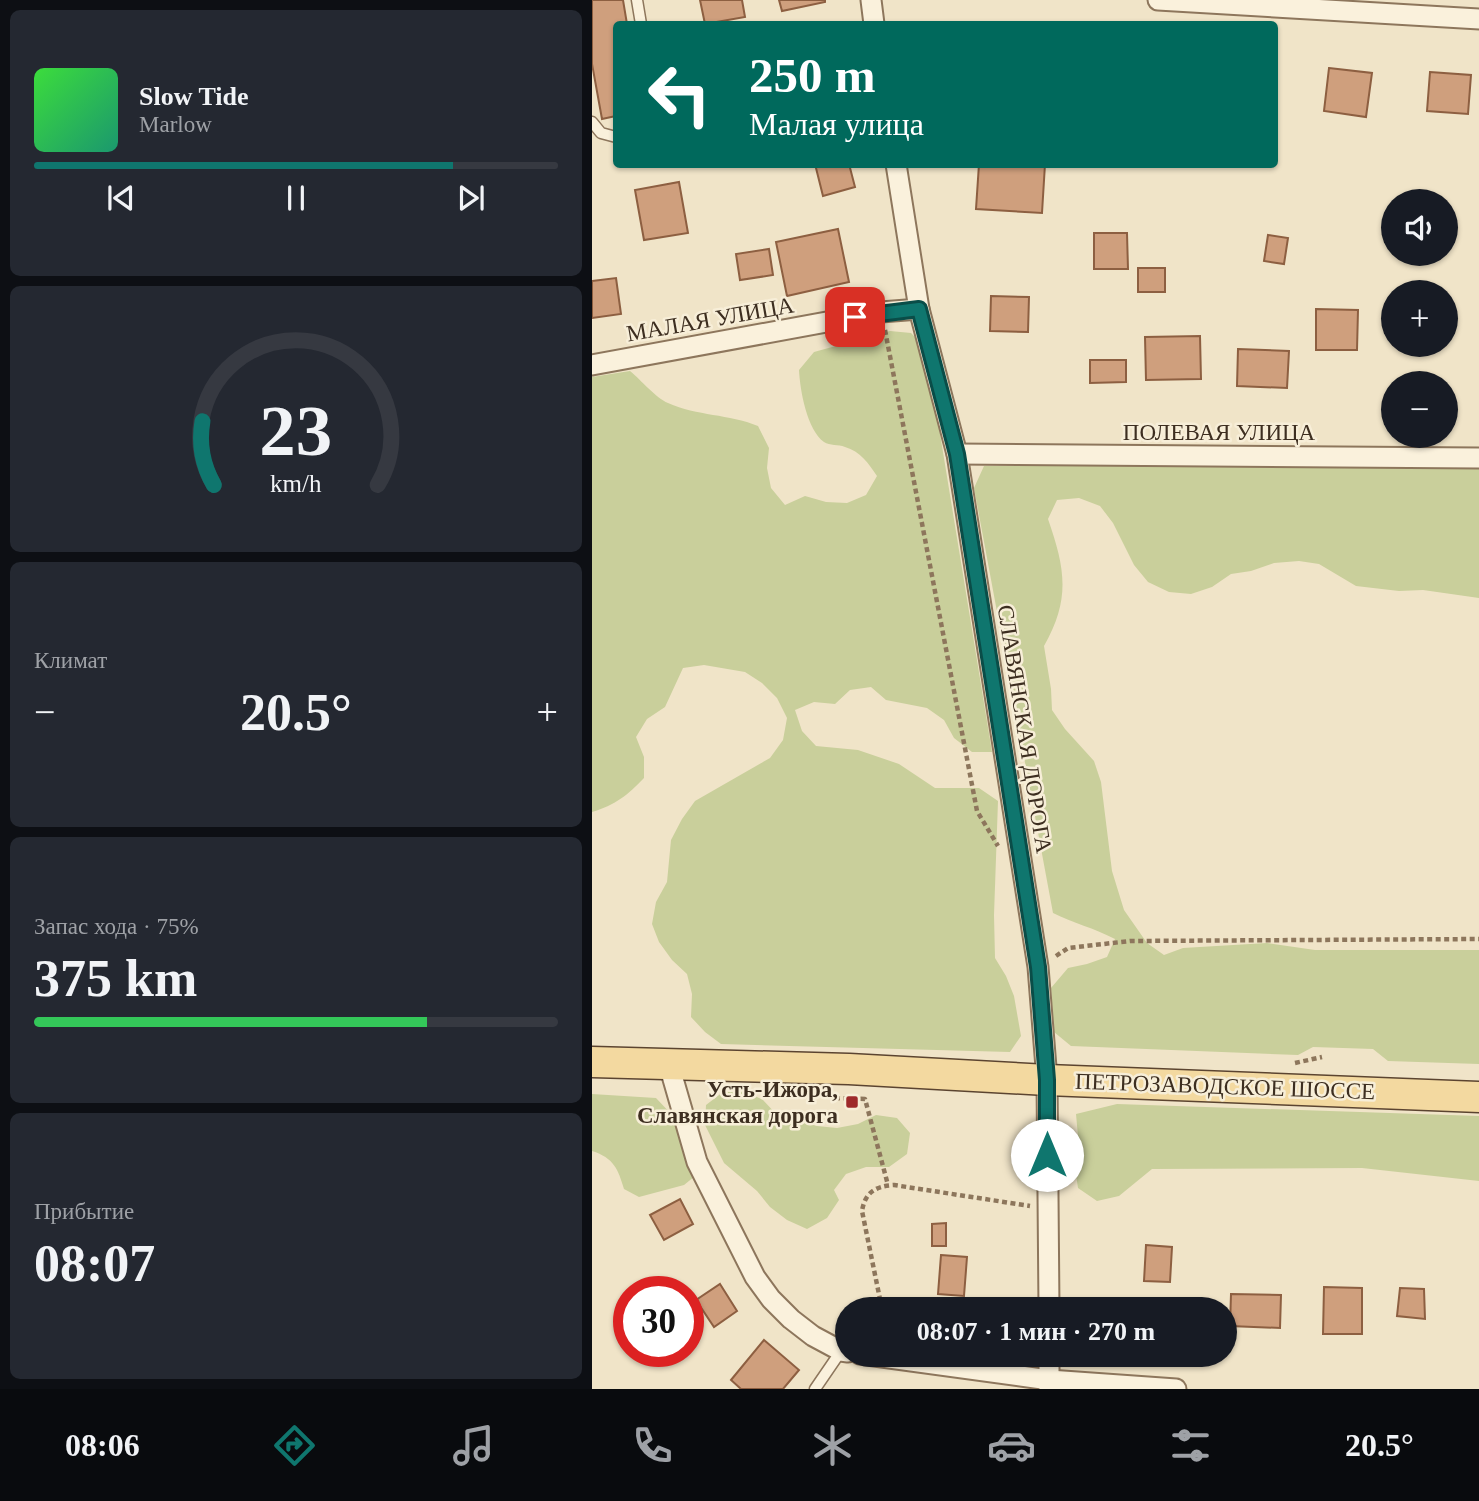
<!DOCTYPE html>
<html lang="ru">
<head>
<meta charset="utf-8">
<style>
  body { margin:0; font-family:"Times New Roman",serif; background:#242831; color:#f1f3f6; height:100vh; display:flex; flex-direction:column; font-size:26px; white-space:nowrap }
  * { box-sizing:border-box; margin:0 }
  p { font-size:23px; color:#9ea1a6 }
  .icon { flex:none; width:38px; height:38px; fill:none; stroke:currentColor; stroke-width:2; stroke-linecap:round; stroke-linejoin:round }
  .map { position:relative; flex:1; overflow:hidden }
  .drawer { display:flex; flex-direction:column; gap:10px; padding:10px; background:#0d0f14; width:592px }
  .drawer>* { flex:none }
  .hud { position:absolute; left:21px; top:21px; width:665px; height:147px; border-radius:7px; box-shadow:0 2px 5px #0004; background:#00695c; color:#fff; overflow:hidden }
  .fabs { position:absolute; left:789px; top:189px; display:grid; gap:14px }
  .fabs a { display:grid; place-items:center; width:77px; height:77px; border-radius:50%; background:#171b24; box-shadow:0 2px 5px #0004; font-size:35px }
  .speed { position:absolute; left:21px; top:1276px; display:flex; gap:14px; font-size:35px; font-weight:700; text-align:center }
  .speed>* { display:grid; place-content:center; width:91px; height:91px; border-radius:50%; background:#171b24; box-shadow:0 2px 5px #0004; line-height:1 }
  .speed .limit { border:10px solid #d22; background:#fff; color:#111 }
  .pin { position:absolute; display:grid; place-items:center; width:60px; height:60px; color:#fff; margin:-30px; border-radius:14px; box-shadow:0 4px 10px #0006 }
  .me { position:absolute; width:77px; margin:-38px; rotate:0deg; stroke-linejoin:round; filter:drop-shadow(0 0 5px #0008) }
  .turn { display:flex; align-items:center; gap:24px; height:147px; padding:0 21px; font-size:32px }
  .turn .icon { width:91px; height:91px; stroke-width:2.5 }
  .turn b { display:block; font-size:49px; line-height:60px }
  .big { font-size:52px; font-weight:800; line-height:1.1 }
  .drawer .widget { flex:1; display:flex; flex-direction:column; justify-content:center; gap:10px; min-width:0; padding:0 24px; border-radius:10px; background:#242831 }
  .drawer .dial { align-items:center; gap:0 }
  .dial svg { height:182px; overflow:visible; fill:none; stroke:#363941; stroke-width:7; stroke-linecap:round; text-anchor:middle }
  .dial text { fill:#f1f3f6; stroke:none }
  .song { display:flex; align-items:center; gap:21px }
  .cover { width:84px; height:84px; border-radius:10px; background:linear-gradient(135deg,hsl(120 70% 55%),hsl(160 70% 35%)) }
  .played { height:7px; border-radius:4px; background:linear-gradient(90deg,#0f766e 80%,#363941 80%) }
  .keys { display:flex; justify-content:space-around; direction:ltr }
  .heat { display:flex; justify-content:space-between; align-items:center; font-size:38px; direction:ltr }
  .charge { height:10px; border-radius:5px; background:linear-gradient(90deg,#34c759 75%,#363941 0) }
  .trip { position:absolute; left:243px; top:1297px; width:402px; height:70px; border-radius:35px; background:#171b24; box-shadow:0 2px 5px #0004; font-weight:800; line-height:70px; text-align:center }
  .dock { display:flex; height:112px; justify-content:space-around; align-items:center; background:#090b0e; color:#9ea1a6 }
  .dock .icon { width:49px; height:49px }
  .dock .on { color:#0f766e }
  .dock b { font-size:32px; color:#f1f3f6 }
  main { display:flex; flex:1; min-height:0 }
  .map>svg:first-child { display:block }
  .green { fill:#c9cf9b }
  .building { fill:#cf9f7d; stroke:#8d5f41; stroke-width:2 }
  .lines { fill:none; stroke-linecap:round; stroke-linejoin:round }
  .service-casing { stroke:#8d765c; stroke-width:13 }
  .minor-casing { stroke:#8d765c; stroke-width:23 }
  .primary-casing { stroke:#5b4430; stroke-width:33 }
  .path { stroke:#8d765c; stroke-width:4.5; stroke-dasharray:5 3.5; stroke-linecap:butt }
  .service { stroke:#faf1dc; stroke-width:10 }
  .minor { stroke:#faf1dc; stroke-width:19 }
  .primary { stroke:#f3d9a0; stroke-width:30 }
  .route-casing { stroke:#0a4d48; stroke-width:18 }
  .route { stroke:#0f766e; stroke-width:12 }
  .poi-dot { fill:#9e2a2b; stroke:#f7eed8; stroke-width:2.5 }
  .labels { text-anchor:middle; stroke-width:5; stroke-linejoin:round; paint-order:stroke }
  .street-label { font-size:23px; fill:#3d2e20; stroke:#f7eed8 }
  .poi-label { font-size:23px; font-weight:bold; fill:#3d2e20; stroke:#f7eed8; text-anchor:end }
</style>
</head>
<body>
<main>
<section class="drawer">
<div class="widget">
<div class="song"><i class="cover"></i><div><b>Slow Tide</b><p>Marlow</p></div></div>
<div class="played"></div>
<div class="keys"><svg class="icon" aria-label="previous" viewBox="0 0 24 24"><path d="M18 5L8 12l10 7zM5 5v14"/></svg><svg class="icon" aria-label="pause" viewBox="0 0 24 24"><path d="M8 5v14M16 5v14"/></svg><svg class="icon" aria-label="next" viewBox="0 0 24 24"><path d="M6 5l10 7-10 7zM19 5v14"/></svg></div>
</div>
<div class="widget dial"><svg viewBox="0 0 100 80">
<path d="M14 69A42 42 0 1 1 86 69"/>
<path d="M14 69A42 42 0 0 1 9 41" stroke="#0f766e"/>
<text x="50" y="56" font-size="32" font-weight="700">23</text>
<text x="50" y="72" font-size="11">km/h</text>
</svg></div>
<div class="widget"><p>Климат</p>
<div class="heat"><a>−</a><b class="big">20.5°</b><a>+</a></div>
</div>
<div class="widget"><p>Запас хода · 75%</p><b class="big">375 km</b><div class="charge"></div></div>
<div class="widget"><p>Прибытие</p><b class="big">08:07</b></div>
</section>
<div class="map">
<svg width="888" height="1389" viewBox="0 0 888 1389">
  <rect width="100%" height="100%" fill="#f0e4c8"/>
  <!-- green -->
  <g class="green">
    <path d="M298 331 319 333 334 348 400 752H380L362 738 352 720 335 708 294 700 279 687 258 690 243 704 222 702 203 710 210 731 224 746 266 750 307 764 343 788H387L406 801 402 915 403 958 414 976 422 996 429 1036 418 1052 129 1044 113 1032 99 1017 100 994 95 974 80 960 67 942 60 924 64 902 75 882 79 840 90 819 103 801 178 758 191 740 195 718 185 698 170 683 153 672 112 665 91 668 73 707 55 719 44 737 52 757V778C36 795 23 805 0 812V377L38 371C49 380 64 398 76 403 105 416 137 414 166 426L177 448 175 468 179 488 193 505 213 496 234 502 255 503 274 495 285 476C277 464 268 451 253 447 246 444 238 446 232 442 215 430 208 390 207 370L222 352Z"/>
    <path d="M887 465V598L831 590 807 591 764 586 727 564 707 561 682 563 659 571 639 574 620 587 599 594 577 592 556 582 542 565 521 523 508 506 487 498 465 500 456 519C473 568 479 599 452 646L459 689 460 710 473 729 502 761 509 782 520 871 532 910 555 943 572 955 591 948 675 943 723 950H887V1064L796 1061 781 1049 721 1047 706 1055 479 1046 462 1032 459 988 476 968 495 964 515 957 523 939C502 928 481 923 461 913L382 488 392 466Z"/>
    <polygon points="153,1091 171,1100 185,1115 225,1126 245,1128 266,1124 284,1115 305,1118 318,1133 315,1154 297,1167 274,1167 254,1174 242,1190 247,1200 235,1218 215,1229 195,1220 178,1207 165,1191 132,1163 113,1125 114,1105 131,1092"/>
    <path d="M0 1094 64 1098 96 1132 108 1172 92 1185 47 1197 32 1189C26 1169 22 1158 0 1151Z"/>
    <polygon points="525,1104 887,1116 887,1181 770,1168 560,1169 527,1196 505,1201 486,1188 483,1168 487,1147 484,1114"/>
  </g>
  <!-- building -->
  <g class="building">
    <polygon points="0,0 31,0 35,24 24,24 24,116 10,119 0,64"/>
    <polygon points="108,0 150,0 153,17 113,24"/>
    <polygon points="187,0 233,0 233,2 190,11"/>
    <polygon points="737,68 780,73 774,117 732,111"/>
    <polygon points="838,72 879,75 876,114 835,111"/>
    <polygon points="223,164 257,164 263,187 231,196"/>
    <polygon points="387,164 453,164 450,213 384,209"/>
    <polygon points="87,182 96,233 52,240 43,190"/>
    <polygon points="246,229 257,282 195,296 184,242"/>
    <polygon points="502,233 535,233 536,269 502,269"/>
    <polygon points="676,235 696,238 692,264 672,261"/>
    <polygon points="177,249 181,275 148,280 144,254"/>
    <rect x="546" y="268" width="27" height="24"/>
    <polygon points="24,278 29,314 0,318 0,281"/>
    <polygon points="399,296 437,297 436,332 398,331"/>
    <polygon points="724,309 766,310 765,350 724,350"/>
    <polygon points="608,336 609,379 554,380 553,337"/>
    <polygon points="646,349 697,351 695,388 645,386"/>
    <polygon points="498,360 534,360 534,382 498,383"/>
    <polygon points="88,1199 101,1224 72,1240 58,1215"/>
    <polygon points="354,1223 354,1246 340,1246 340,1224"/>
    <polygon points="554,1245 580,1247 578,1282 552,1281"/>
    <polygon points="349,1255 375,1257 372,1296 346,1294"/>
    <polygon points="128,1284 145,1311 122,1327 104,1300"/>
    <polygon points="732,1287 770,1288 770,1334 731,1334"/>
    <polygon points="808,1288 832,1289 833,1319 805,1316"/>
    <polygon points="639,1294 689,1295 688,1328 638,1326"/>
    <polygon points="172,1340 207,1370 191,1389 149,1389 139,1380"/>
  </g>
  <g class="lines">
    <defs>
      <g id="service">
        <polyline points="45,0 49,24"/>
        <polyline points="0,122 9,133 24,137"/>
        <polyline points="223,1389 249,1351"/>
      </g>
      <g id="minor">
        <polyline points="279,0 282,24"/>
        <polyline points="566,0 888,19"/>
        <polyline points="304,164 327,309 365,454 446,967 455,1080 457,1309"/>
        <polyline points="0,365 289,312 327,309"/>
        <polyline points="365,454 888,458"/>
        <polyline points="77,1065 105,1162 163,1277 179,1299 199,1319 221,1336 249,1351 256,1352"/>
        <polyline points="268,1354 457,1380 584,1389"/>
        <polyline points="457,1389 457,1354"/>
      </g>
      <polyline id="primary" points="0,1062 257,1069 455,1080 888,1097"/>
    </defs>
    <!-- service casing -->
    <use href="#service" class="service-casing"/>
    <!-- minor casing -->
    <use href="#minor" class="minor-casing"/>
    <!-- primary casing -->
    <use href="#primary" class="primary-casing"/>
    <!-- path -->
    <g class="path">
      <polyline points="293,330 385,811 406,846"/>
      <polyline points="464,956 476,948 538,941 888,939"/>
      <polyline points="703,1063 730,1057"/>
      <polyline points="243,1098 273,1099 296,1185"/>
      <path d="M290 1309 270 1211C273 1192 284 1186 302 1185L438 1206"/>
    </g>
    <!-- service -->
    <use href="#service" class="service"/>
    <!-- minor -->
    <use href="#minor" class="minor"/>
    <!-- primary -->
    <use href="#primary" class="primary"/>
  </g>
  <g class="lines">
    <defs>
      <polyline id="route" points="263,317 327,309 365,454 446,967 455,1080 455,1155"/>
    </defs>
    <!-- route casing -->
    <use href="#route" class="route-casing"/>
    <!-- route -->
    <use href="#route" class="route"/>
  </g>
  <!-- markers -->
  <rect class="poi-dot" x="253" y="1095" width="14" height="14" rx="3.5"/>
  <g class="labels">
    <!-- street labels -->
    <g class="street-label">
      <text transform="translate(118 319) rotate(-10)" y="8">МАЛАЯ УЛИЦА</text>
      <text x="627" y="440">ПОЛЕВАЯ УЛИЦА</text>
      <text transform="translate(433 729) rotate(81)" y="8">СЛАВЯНСКАЯ ДОРОГА</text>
      <text transform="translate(633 1086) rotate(2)" y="8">ПЕТРОЗАВОДСКОЕ ШОССЕ</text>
    </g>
    <!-- poi labels -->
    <g class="poi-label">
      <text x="246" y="1097">Усть-Ижора,<tspan x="246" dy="26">Славянская дорога</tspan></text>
    </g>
  </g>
</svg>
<div class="fabs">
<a><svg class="icon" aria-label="sound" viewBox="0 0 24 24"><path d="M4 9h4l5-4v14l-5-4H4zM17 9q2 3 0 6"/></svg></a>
<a>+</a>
<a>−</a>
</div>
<div class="speed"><div class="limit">30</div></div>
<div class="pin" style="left:263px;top:317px;background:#d93025"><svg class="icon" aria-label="arrive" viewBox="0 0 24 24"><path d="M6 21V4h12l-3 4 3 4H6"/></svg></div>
<svg class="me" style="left:455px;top:1155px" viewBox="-20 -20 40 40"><circle r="19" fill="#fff"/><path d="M0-13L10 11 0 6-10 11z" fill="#0f766e"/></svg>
<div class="trip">08:07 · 1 мин · 270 m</div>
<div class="hud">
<div class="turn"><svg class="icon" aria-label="left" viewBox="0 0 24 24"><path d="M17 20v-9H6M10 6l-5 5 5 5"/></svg><div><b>250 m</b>Малая улица</div></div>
</div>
</div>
</main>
<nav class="dock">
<b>08:06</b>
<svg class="icon on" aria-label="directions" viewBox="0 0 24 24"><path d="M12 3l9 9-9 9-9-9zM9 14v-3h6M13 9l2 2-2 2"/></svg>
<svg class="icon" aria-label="music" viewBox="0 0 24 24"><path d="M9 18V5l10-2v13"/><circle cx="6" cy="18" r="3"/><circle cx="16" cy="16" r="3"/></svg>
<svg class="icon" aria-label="phone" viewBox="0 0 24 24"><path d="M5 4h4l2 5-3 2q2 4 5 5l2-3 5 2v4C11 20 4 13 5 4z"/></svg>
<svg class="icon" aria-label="climate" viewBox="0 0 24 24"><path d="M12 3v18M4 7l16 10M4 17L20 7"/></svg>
<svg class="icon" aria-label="car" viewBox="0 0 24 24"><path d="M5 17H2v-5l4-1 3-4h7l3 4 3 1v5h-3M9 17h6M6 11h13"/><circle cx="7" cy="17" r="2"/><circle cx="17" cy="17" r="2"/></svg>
<svg class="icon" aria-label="filters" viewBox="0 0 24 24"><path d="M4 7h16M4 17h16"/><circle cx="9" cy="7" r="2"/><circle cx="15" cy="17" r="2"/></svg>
<b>20.5°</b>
</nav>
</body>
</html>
